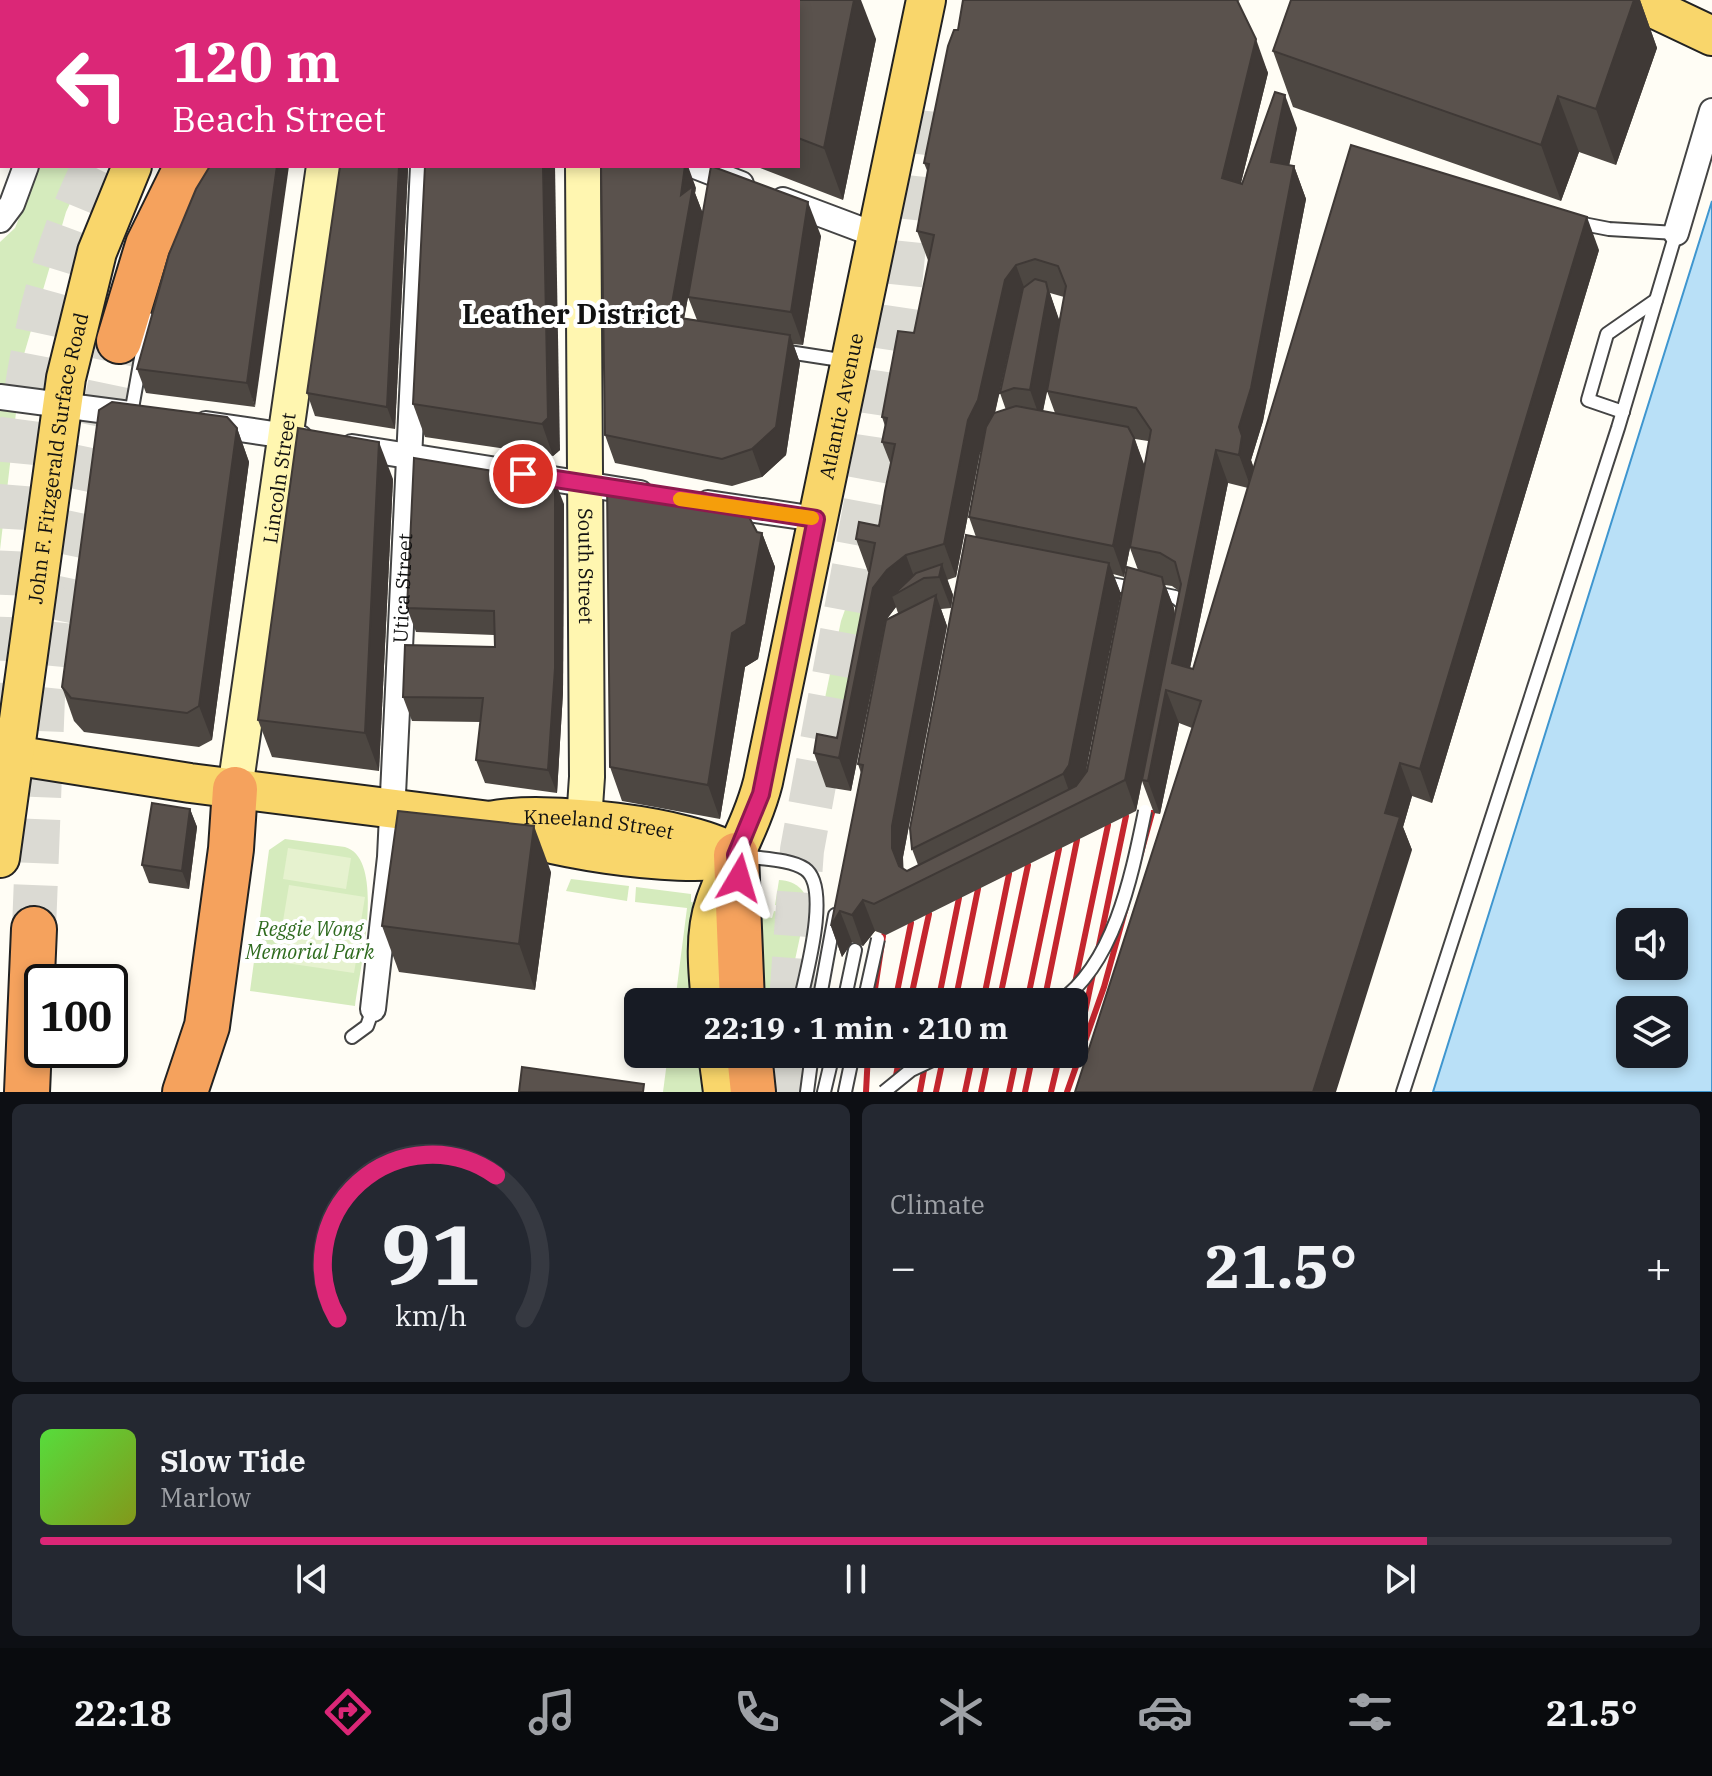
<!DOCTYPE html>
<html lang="en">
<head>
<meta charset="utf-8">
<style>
  body { margin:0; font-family:"IBM Plex Serif",serif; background:#242831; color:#f1f3f6; height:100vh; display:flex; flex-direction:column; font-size:30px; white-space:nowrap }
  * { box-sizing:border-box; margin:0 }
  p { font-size:26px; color:#9ea1a6 }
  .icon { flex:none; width:44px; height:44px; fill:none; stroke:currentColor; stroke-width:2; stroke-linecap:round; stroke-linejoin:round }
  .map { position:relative; height:1092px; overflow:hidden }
  .drawer { display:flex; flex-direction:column; gap:12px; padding:12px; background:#0d0f14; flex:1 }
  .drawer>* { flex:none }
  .banner { position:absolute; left:0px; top:0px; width:800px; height:168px; box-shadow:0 4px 12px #0003; background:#db2777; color:#fff; overflow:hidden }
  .fabs { position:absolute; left:1616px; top:908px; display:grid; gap:16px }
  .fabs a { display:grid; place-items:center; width:72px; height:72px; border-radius:12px; background:#171b24; box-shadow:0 4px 12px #0003; font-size:40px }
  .speed { position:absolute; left:24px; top:964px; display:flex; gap:16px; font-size:40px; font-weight:700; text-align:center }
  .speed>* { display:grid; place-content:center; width:104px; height:104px; border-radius:50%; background:#171b24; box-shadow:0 4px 12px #0003; line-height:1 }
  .speed .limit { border:4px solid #111; border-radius:12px; background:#fff; color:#111 }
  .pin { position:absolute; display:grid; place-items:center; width:68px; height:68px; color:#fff; margin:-34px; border:4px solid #fff; border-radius:50%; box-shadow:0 2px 8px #0007 }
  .me { position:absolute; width:88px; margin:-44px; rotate:7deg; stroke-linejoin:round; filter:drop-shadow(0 0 6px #0008) }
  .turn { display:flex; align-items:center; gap:28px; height:168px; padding:0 40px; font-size:36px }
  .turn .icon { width:104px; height:104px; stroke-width:2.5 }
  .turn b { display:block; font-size:56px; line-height:68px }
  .big { font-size:60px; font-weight:800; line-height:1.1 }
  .drawer .widget { flex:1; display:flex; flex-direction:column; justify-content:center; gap:12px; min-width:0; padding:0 28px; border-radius:12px; background:#242831 }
  .drawer .dial { align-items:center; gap:0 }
  .dial svg { height:208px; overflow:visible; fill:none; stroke:#363941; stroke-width:7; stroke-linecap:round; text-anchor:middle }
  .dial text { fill:#f1f3f6; stroke:none }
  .song { display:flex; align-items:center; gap:24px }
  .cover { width:96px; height:96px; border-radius:12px; background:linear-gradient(135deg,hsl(110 70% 55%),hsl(70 70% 35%)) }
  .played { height:8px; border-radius:4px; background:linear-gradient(90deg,#db2777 85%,#363941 85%) }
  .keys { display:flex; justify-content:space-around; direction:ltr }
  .heat { display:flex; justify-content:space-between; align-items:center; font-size:44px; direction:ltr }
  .drawer .tiles { flex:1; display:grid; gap:12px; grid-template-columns:1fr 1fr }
  .widget:last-child { grid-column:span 2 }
  .trip { position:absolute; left:624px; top:988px; width:464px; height:80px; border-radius:12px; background:#171b24; box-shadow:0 4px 12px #0003; font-weight:800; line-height:80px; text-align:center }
  .tab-bar { display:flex; height:128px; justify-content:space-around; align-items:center; background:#090b0e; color:#9ea1a6 }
  .tab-bar .icon { width:56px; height:56px }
  .tab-bar .on { color:#db2777 }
  .tab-bar b { font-size:36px; color:#f1f3f6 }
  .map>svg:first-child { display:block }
  .green { fill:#d5ebbd }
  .pitch { fill:#e6f2cf }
  .water { fill:#b9e0f7; stroke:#3f96cf; stroke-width:2; fill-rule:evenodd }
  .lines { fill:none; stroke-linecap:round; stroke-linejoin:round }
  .highway-tunnel { stroke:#dbdad3; stroke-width:44; stroke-dasharray:44 22; stroke-linecap:butt }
  .lane-casing { stroke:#444; stroke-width:16 }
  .street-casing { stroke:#444; stroke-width:28 }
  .secondary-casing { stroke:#333; stroke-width:38 }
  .primary-casing { stroke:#222; stroke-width:42 }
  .highway-casing { stroke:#222; stroke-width:48 }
  .lane { stroke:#fff; stroke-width:12 }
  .street { stroke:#fff; stroke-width:24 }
  .secondary { stroke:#fff6b0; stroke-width:34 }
  .primary { stroke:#f9d66b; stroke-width:38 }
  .highway { stroke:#f5a25d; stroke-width:44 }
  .rail { stroke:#c4262e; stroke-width:6 }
  .lane-bridge-casing { stroke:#444; stroke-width:16; stroke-linecap:butt }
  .lane-bridge { stroke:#fff; stroke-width:12 }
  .wall { fill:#4d4742; fill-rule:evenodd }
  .shaded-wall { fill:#3f3936 }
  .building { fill:#5a524d; stroke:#3f3936; stroke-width:2 }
  .route-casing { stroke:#8e194d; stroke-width:20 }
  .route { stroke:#db2777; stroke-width:14 }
  .slow { stroke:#f59e0b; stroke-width:14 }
  .labels { text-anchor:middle; stroke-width:8; stroke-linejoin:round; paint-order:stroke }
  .street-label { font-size:20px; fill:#111; stroke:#fff }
  .park-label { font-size:20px; font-style:italic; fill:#2f6b1f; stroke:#fff }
  .district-label { font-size:28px; font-weight:bold; fill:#111; stroke:#fff }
</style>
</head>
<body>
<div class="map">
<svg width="1712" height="1092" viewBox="0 0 1712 1092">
  <rect width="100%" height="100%" fill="#fffdf5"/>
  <!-- green -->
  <g class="green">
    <polygon points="40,166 87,166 66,212 22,361 0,550 0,242 15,228"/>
    <polygon points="855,582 878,586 844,757 814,751 841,621"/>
    <path d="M285 839 345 847C387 859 359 972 355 1006L250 991 269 850Z"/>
    <polygon points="571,879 629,886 627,901 566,891"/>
    <path d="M779 880C797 881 810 892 806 911L775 905Z"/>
    <polygon points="636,887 691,894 691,902 701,904 700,1002 675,1002 687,908 635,902"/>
    <polygon points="774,911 804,918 786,1002 756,1002 757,915 772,918"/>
    <polygon points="668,1054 704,1054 709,1092 663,1092"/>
    <polygon points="762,1054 789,1054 802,1081 801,1092 766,1092"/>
  </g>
  <!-- pitch -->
  <g class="pitch">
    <polygon points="288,848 351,858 346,889 283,879"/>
    <polygon points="289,885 365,897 359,933 283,921"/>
    <polygon points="284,925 360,937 354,973 279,962"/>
  </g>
  <!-- water -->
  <path class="water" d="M1712 201V1092H1433ZM1630 922H1674V966H1630ZM1630 1010H1674V1054H1630Z"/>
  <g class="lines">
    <!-- highway-tunnel -->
    <g class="highway-tunnel">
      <polyline points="201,2 203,0"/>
      <polyline points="60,621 119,341"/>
      <path d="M4 727C14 533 6 345 94 166"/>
      <polyline points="34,929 43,697 54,587"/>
      <polyline points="791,1002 802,850 877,442 898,304 918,110"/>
      <polyline points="788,1092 788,1054"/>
    </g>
    <defs>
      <g id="lane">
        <polyline points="782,351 847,361"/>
        <polyline points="1623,412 1588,400 1607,334 1656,300"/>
        <polyline points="131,414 148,319"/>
        <polyline points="1102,582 1175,597 1182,603 1185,612"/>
        <path d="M744 856C762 859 790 859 805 869 831 887 806 974 800 1002"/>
        <polyline points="819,1002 835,915"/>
        <polyline points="844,1002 855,950"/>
        <polyline points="352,1037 367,1026 373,1009"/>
        <polyline points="807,1092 812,1054"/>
        <polyline points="824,1092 833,1054"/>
        <polyline points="845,1092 853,1054"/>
        <polyline points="1403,1092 1618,428 1676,233 1609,229 1573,222"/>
      </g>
      <g id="street">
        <polyline points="0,5 2,12"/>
        <polyline points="695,166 741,184"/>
        <polyline points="783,200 876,235"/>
        <polyline points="0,220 12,204 26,166"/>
        <polyline points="1676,233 1712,111"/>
        <polyline points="0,397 130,414"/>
        <polyline points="206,424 300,438"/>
        <polyline points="352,447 640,493"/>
        <polyline points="708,503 816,519"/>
        <path id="s1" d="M373 1009 390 857 423 166"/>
      </g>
      <g id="secondary">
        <polyline points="582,0 582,2"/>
        <polyline points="338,2 338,0"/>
        <path id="s2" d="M583 166 587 777 584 821"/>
        <path id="s3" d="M235 789 324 166"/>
      </g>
      <g id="primary">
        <polyline points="1636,0 1712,36"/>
        <polyline points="239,2 241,0"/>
        <path id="s4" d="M0 753 190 783 490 821C540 809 694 826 736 855"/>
        <path d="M492 822C525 848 687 869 728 858"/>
        <path id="s5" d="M0 858 66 378 97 252 132 166"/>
        <path id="s6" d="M711 1002C708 971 704 934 715 903 729 862 752 825 763 782L926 0"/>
        <polyline points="718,1054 723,1092"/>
      </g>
      <g id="highway">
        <polyline points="289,0 289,2"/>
        <polyline points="119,341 148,245 187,166"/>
        <polyline points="736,855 742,1002"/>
        <polyline points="749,1054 753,1092"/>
        <polyline points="27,1092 34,929"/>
        <polyline points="185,1092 207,1026 231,849 235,789"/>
      </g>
    </defs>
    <!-- lane casing -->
    <use href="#lane" class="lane-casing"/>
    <!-- street casing -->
    <use href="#street" class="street-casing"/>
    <!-- secondary casing -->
    <use href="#secondary" class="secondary-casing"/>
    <!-- primary casing -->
    <use href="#primary" class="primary-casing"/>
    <!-- highway casing -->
    <use href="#highway" class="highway-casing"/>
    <!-- lane -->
    <use href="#lane" class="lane"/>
    <!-- street -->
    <use href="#street" class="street"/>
    <!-- secondary -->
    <use href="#secondary" class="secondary"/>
    <!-- primary -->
    <use href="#primary" class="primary"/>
    <!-- highway -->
    <use href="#highway" class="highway"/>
    <!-- rail -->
    <g class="rail">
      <polyline points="873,1002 883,936"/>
      <polyline points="895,1002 911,923"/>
      <polyline points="910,1002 929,914"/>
      <polyline points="938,1002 959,898"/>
      <polyline points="955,1002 978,889"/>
      <polyline points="983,1002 1009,874"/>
      <polyline points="999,1002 1028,865"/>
      <polyline points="1027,1002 1059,849"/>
      <polyline points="1044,1002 1077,840"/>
      <polyline points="1071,1002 1108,825"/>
      <polyline points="1084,1017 1126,816"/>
      <polyline points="866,1092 868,1054"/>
      <polyline points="893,1092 900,1054"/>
      <polyline points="920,1092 927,1054"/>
      <polyline points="936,1092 944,1054"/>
      <polyline points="965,1092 973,1054"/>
      <polyline points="981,1092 989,1054"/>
      <polyline points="1009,1092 1017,1054"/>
      <polyline points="1025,1092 1033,1054"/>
      <polyline points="1051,1092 1060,1054"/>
      <polyline points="1067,1092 1104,987 1152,813"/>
    </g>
    <defs>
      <g id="lane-bridge">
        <polyline points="864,1002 878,939"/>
        <path d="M1059 1002C1115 963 1132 874 1145 811"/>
        <polyline points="884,1092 911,1070 945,1054"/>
      </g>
    </defs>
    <!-- lane-bridge casing -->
    <use href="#lane-bridge" class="lane-bridge-casing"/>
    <!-- lane-bridge -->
    <use href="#lane-bridge" class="lane-bridge"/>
  </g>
  <!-- wall -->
  <g class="wall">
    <rect x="350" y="0" width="202" height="2"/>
    <path d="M963 0H1240L1238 1 1268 73 1241 183 1297 128 1289 165 1294 166 1306 199 1263 421 1251 460 1254 468 1599 250 1432 803 1412 796 1403 827 1412 850 1192 728 1179 723 1160 814 1154 813 1142 781 1136 811 886 935 875 931 863 946 852 942 842 957 831 926 861 773 858 764 886 621 851 791 826 787 814 753 837 738 870 573 868 572 856 539 879 526 891 465 882 442 885 426 882 417 914 333 929 263 917 231 928 173 924 163 958 30ZM1050 293 1064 297 1059 321ZM1017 314 1000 393 1006 410 995 413ZM1049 383 1047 391 1055 413 1043 411ZM1135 439 1148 441 1149 443 1144 466ZM982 450 969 517 976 537 912 849 918 865 907 871 903 869V857L947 626 941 609 951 608 953 595 947 580 956 577 980 453ZM1228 483 1248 488 1193 669 1190 668ZM1130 548 1138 570 1085 773 1121 594 1113 574 1124 577ZM1165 585 1172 586 1179 591 1175 615 1174 608ZM896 607 898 613 887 619Z"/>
    <polygon points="1291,0 1640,0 1657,48 1616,165 1579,152 1561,201 1293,107 1273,51"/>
    <polygon points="798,2 876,39 843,200 755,166 798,166"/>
    <polygon points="0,92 2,100 2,148 0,149"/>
    <polygon points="340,166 407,166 408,169 395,429 315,416 307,393"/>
    <polygon points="425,166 560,450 553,456 425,437 413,404"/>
    <path d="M696 188 695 193 703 214 821 236 803 345 793 344 800 363 786 455 762 477 732 486 615 463 605 435ZM688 297 697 320 684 318Z"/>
    <polygon points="196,189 255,407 146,393 137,369"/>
    <polygon points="237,428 249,462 212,740 199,747 84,732 74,721 62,687"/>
    <polygon points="393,479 379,771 272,757 258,720"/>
    <polygon points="737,500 741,510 757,532 762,533 775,567 758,659 745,667 720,819 622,801 610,767"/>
    <polygon points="564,504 563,692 557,793 485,783 476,760 481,722 412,721 403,697 495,647 494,635 416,632 407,608"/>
    <polygon points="190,809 197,827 189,889 149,883 142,865"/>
    <polygon points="551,872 535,990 399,972 382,926"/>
  </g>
  <!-- shaded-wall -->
  <g class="shaded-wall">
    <polygon points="40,0 120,0 119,2 38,2"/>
    <rect x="540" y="0" width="12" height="2"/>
    <polygon points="854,0 861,0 876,39 843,200 824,148"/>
    <polygon points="1634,0 1640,0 1657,48 1616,165 1596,109"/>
    <polygon points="1256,39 1268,73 1234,211 1222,178"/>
    <polygon points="1285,95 1297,128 1283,195 1271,162"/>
    <polygon points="1558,96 1579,152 1561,201 1541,145"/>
    <polygon points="277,166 289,166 255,407 247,383"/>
    <polygon points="399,166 407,166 408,169 395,429 387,407"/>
    <polygon points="543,166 555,166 560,450 553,456 542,424"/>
    <polygon points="685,166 688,166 696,188 695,193 703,214 681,336 671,309 681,195"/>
    <polygon points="1294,166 1306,199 1263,421 1251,460 1254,470 1251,488 1239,455 1239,427"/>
    <polygon points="808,202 821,236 803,345 791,312"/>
    <polygon points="1587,217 1599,250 1432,803 1420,769"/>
    <polygon points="1016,265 1028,298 1017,314 990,434 980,453 956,577 944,544 968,420 1005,280"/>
    <polygon points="1046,282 1060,322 1041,421 1030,390"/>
    <polygon points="790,335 800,363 786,455 762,477 752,449"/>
    <polygon points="237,428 249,462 212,740 199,706"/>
    <polygon points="1134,438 1146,469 1124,577 1113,546"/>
    <polygon points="379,442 393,479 379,771 365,733"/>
    <polygon points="1216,450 1228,483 1184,697 1172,663"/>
    <polygon points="555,481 564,504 563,692 557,793 548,770"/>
    <polygon points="762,533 775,567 758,659 745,667 720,819 708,785 732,633"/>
    <polygon points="906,555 916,582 892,596 896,607 885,621 851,791 839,758 873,588 887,570"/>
    <polygon points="1109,563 1121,594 1081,796 1074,805 1063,774"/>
    <polygon points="942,564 953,595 951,608 939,577"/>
    <polygon points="1162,577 1174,608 1175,618 1136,811 1125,780"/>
    <polygon points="936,595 947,626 903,857 904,879 892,848 892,826"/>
    <polygon points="1166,690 1179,723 1160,814 1148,781"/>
    <polygon points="1400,763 1412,796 1403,827 1412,850 1336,1092 1313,1092 1385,813"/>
    <polygon points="190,809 197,827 189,889 182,871"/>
    <polygon points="534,826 551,872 535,990 519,944"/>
    <polygon points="863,900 875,931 863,946 852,915"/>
    <polygon points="840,911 852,942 842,957 831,926"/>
  </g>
  <!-- building -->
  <g class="building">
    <polygon points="19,0 40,0 38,2 20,2"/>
    <rect x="350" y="0" width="52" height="2"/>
    <rect x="439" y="0" width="101" height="2"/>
    <polygon points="587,0 854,0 824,148 798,138 798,2 587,2"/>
    <polygon points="963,0 1237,0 1256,39 1222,178 1242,184 1275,92 1285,95 1271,162 1294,166 1251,388 1239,427 1242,436 1239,455 1216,450 1172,663 1193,669 1351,145 1587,217 1420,769 1400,763 1385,813 1400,817 1313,1092 1075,1092 1201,701 1166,690 1148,781 1142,780 1181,584 1175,562 1160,553 1130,547 1151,430 1136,408 1047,391 1066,286 1058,266 1035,259 1016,265 1005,280 978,400 968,420 944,544 906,555 887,570 873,588 839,758 814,753 817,734 837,738 875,543 856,539 859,522 879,526 885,491 895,444 882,442 887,418 882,417 898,331 914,333 934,235 917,231 929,164 924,163 948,46 954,30 958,30"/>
    <polygon points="1291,0 1634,0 1596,109 1558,96 1541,145 1273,51"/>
    <polygon points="210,166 277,166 247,383 137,369 169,254 196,189"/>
    <polygon points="340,166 399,166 387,407 307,393"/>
    <polygon points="425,166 543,166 548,418 542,424 413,404"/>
    <polygon points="601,166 685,166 681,195 693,186 671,309 674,317 790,335 776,427 752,449 722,459 605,435"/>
    <polygon points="711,166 808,202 791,312 688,297"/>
    <polygon points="1035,279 1046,282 1048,291 1030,390 1014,388 1000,393 1023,288"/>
    <polygon points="112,402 227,417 237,428 199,706 187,713 71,698 62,687 99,410"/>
    <polygon points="1016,406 1128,427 1134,438 1113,546 969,517 986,427 994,413"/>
    <polygon points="298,428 379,442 365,733 258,720"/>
    <polygon points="414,458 555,481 555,668 548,770 476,760 483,698 403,697 405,645 495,647 494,611 407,608"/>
    <polygon points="618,480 737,500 736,507 749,517 757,532 762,533 746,624 732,633 708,785 610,767 607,482"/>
    <polygon points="966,535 1109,563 1069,765 1063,774 912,849 910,828"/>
    <polygon points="942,564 939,577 924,578 892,596 916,573"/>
    <polygon points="1127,567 1162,577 1164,587 1125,780 874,904 863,900 852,915 840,911 831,926 863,765 858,764 886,620 936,595 892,826 892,848 899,866 907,871 1076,786 1087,771"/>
    <polygon points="152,803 190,809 182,871 142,865"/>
    <polygon points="398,811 534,826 519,944 382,926"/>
    <polygon points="522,1067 644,1084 643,1092 519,1092"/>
  </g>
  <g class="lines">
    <defs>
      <polyline id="route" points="523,474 816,519 761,794 736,855 739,878"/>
    </defs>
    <!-- route casing -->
    <use href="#route" class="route-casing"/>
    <!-- route -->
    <use href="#route" class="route"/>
    <!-- slow -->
    <polyline class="slow" points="680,499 812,518"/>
  </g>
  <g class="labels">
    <!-- street labels -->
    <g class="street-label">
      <text dy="7" stroke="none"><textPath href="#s6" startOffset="614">Atlantic Avenue</textPath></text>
      <text dy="7" stroke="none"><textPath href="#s5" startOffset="404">John F. Fitzgerald Surface Road</textPath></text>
      <text dy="7" stroke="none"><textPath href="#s3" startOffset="314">Lincoln Street</textPath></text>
      <text dy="7" stroke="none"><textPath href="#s2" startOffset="400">South Street</textPath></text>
      <text dy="7" stroke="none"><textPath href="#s1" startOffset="422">Utica Street</textPath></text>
      <text dy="7" stroke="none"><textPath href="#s4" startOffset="604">Kneeland Street</textPath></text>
    </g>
    <!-- park labels -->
    <g class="park-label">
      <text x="310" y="936">Reggie Wong<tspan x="310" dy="23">Memorial Park</tspan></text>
    </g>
    <!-- district labels -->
    <g class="district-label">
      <text x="571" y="324">Leather District</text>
    </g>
  </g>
</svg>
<div class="fabs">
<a><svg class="icon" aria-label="sound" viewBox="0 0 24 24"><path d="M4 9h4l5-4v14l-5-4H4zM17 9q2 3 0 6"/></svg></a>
<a><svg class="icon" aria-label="layers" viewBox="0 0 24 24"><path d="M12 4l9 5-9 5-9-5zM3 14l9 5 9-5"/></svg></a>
</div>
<div class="speed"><div class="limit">100</div></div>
<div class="pin" style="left:523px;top:474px;background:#d93025"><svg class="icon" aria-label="arrive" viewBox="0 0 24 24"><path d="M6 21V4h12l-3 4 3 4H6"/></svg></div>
<svg class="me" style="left:739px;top:878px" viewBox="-20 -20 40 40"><path d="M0-17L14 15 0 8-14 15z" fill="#db2777" stroke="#fff" stroke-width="4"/></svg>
<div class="trip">22:19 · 1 min · 210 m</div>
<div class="banner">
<div class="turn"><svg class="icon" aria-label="left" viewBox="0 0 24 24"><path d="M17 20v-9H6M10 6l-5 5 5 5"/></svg><div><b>120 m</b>Beach Street</div></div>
</div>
</div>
<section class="drawer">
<div class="tiles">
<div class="widget dial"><svg viewBox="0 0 100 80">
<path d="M14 69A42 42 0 1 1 86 69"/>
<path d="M14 69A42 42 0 0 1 75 14" stroke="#db2777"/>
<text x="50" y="56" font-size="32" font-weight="700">91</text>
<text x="50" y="72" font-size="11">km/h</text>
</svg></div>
<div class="widget"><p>Climate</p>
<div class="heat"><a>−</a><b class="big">21.5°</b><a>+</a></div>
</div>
<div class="widget">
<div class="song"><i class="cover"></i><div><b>Slow Tide</b><p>Marlow</p></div></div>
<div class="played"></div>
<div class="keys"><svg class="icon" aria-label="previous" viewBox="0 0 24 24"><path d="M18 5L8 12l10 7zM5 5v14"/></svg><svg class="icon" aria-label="pause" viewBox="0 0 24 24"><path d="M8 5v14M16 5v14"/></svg><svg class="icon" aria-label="next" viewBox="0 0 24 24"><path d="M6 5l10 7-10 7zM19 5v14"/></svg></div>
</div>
</div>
</section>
<nav class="tab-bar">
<b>22:18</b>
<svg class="icon on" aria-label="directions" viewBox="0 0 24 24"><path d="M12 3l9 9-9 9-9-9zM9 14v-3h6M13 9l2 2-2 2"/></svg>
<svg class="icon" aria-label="music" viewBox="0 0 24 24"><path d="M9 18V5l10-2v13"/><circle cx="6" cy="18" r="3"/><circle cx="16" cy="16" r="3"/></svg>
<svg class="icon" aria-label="phone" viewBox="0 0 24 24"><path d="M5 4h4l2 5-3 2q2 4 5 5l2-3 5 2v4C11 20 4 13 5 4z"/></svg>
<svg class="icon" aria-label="climate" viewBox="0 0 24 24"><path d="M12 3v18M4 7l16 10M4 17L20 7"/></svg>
<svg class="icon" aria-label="car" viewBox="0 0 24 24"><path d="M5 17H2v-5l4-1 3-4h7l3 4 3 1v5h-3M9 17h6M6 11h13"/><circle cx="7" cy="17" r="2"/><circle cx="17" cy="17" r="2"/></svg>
<svg class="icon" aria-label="filters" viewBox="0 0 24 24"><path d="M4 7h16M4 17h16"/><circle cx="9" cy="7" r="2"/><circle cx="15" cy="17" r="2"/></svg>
<b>21.5°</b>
</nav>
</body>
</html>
